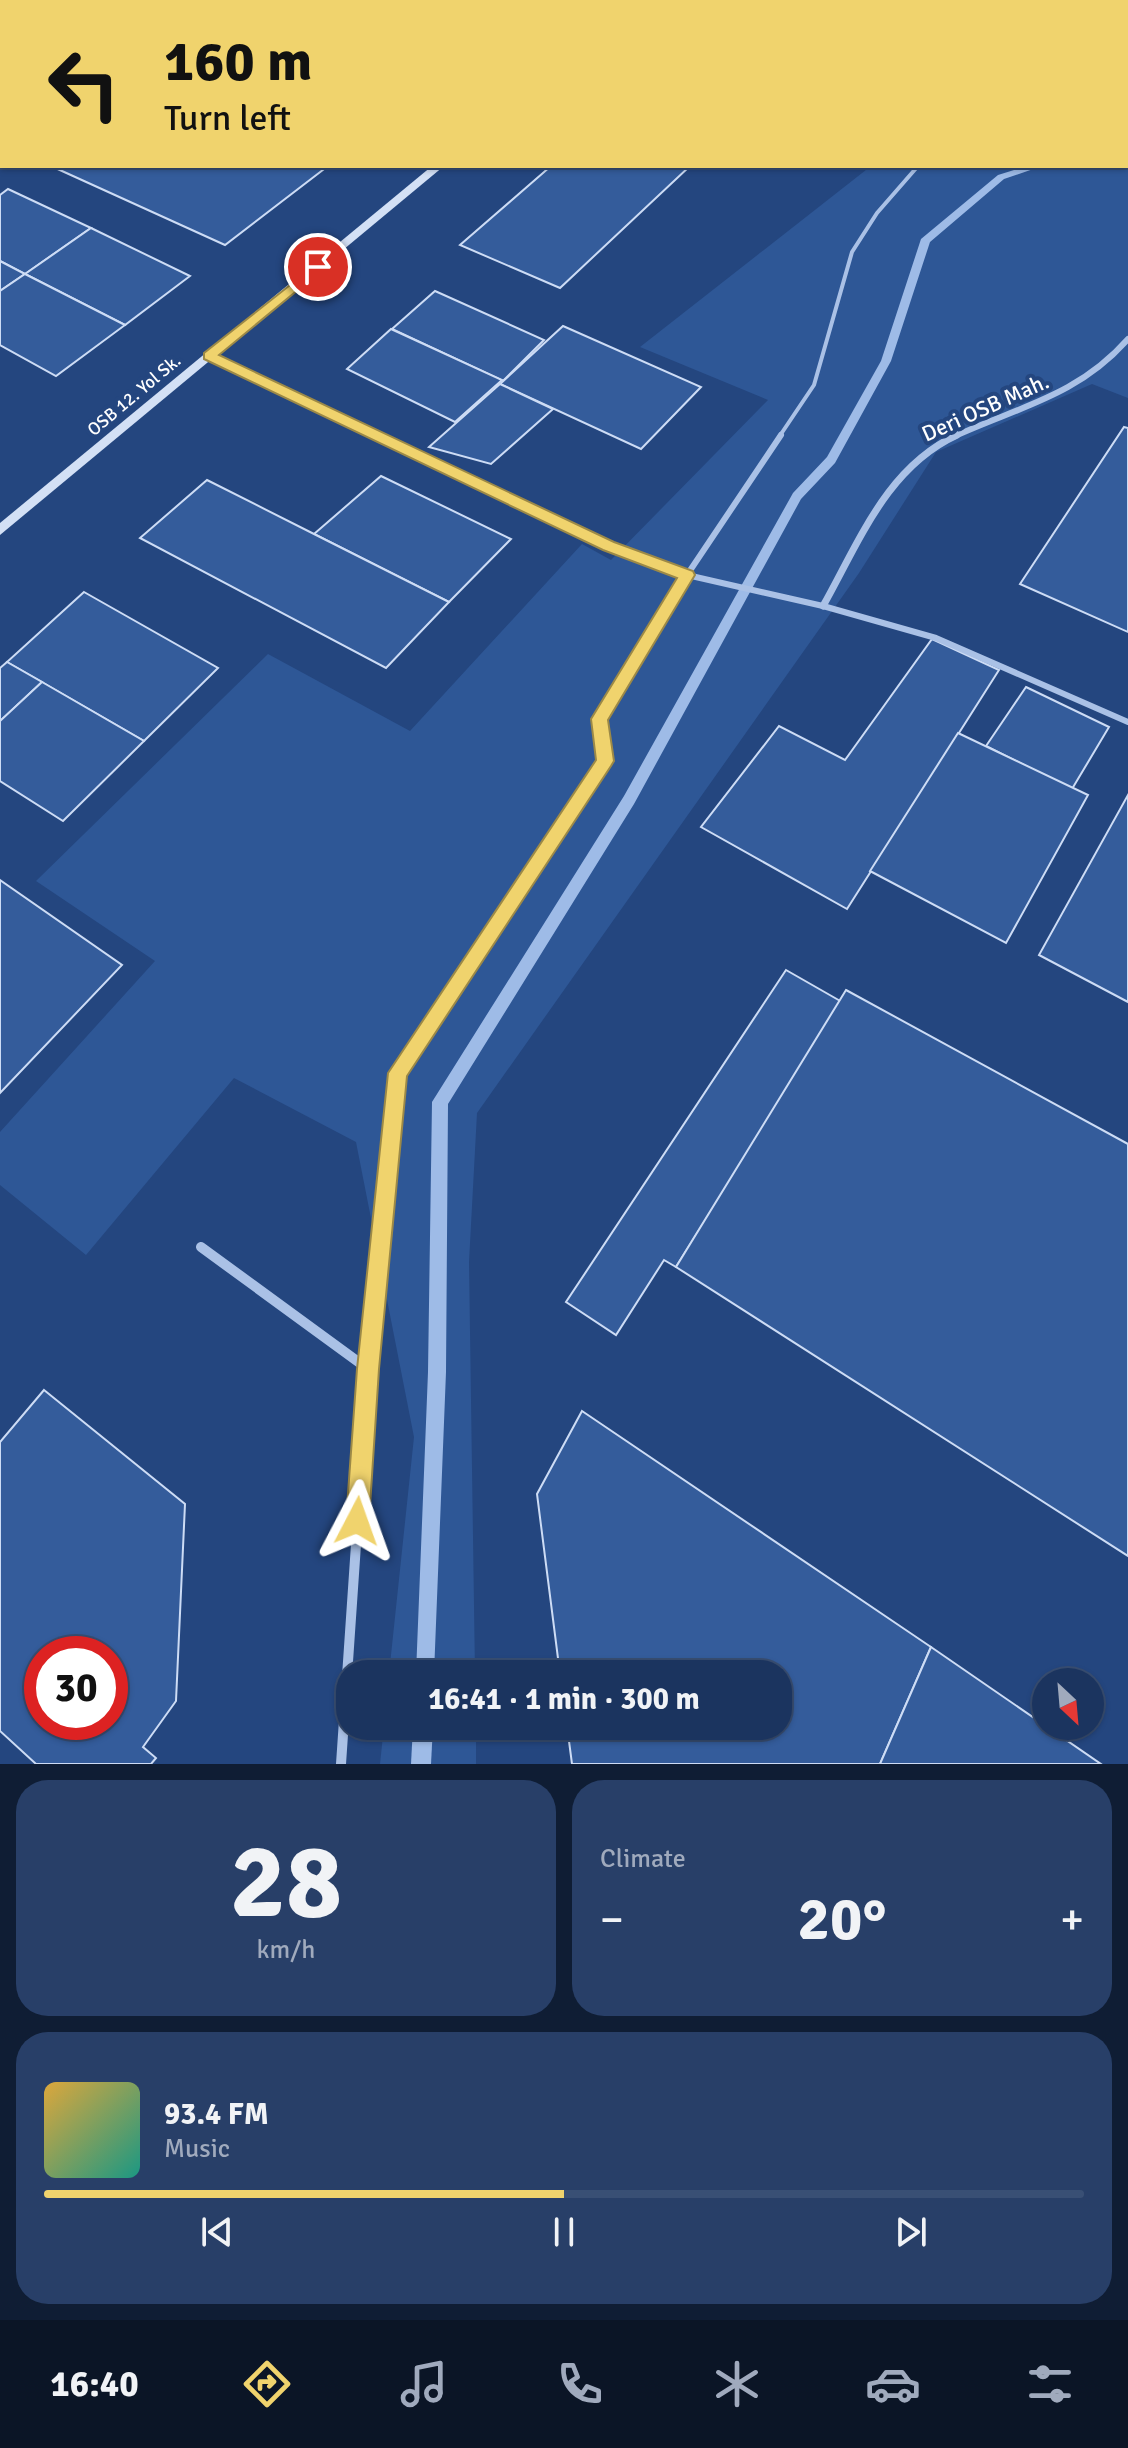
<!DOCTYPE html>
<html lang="en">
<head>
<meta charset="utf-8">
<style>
  body { margin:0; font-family:Signika,sans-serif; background:#283f68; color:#f1f3f6; height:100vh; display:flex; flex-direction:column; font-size:30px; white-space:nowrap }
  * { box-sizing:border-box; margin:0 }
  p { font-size:26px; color:#a0aabd }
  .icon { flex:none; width:44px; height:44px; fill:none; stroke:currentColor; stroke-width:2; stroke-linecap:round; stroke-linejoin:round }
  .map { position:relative; height:1764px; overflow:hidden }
  .drawer { display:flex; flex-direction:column; gap:16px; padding:16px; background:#0f1d34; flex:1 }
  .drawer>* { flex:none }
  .hud { position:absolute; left:0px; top:0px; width:1128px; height:168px; box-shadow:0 2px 6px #0004,0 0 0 2px #394f74; background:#f0d36d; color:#111; overflow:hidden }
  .needle { width:52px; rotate:154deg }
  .buttons { position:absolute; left:1032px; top:1668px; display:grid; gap:16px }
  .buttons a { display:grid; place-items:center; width:72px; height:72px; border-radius:50%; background:#1b345f; box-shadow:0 2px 6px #0004,0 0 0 2px #394f74; font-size:40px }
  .speed { position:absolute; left:24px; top:1636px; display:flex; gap:16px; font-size:40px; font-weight:700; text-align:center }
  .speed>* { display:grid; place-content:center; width:104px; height:104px; border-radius:50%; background:#1b345f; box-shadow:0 2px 6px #0004,0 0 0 2px #394f74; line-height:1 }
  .speed .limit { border:12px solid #d22; background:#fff; color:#111 }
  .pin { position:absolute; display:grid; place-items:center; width:68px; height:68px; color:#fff; margin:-34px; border:4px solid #fff; border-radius:50%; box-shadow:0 2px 8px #0007 }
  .me { position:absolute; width:88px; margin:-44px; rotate:4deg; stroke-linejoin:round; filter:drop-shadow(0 0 6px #0008) }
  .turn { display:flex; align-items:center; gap:28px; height:168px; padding:0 32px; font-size:36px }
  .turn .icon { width:104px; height:104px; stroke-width:2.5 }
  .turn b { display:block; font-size:56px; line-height:68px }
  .big { font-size:60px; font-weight:800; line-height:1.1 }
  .drawer .card { flex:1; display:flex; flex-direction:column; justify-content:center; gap:12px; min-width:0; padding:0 28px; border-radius:32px; background:#283f68 }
  .drawer .dial { align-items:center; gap:0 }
  .dial b { font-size:104px; line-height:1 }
  .song { display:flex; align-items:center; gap:24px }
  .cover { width:96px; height:96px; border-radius:12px; background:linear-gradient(135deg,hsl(40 70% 55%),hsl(170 70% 35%)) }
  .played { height:8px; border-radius:4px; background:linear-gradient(90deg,#f0d36d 50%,#394f74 50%) }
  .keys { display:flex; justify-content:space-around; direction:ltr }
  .heat { display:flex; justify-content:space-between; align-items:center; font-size:44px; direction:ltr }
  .drawer .tiles { flex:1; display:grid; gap:16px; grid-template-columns:1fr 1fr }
  .card:last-child { grid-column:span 2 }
  .trip { position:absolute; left:336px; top:1660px; width:456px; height:80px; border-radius:32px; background:#1b345f; box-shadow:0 2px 6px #0004,0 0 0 2px #394f74; font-weight:800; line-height:80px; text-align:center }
  .dock { display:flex; height:128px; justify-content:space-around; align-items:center; background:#0b1526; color:#a0aabd }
  .dock .icon { width:56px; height:56px }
  .dock .selected { color:#f0d36d }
  .dock b { font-size:36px; color:#f1f3f6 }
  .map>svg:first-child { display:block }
  .green { fill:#2e5796 }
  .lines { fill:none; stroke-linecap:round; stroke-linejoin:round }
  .stream { fill:#9ebbe7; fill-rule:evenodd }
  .building { fill:#345c9b; stroke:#cddcf5; stroke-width:2; fill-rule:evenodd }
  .lane-far2 { stroke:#aac1e6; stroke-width:4 }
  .lane-far1 { stroke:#aac1e6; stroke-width:6 }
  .lane { stroke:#aac1e6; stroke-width:7 }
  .street-far2 { stroke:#aac1e6; stroke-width:6 }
  .street-far1 { stroke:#aac1e6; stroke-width:7 }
  .street { stroke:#aac1e6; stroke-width:10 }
  .secondary { fill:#d3e0f5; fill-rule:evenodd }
  .route { fill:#f0d36d; stroke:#9c8947; stroke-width:2 }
  .labels { text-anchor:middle; stroke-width:8; stroke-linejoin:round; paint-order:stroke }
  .far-street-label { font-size:18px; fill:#fff; stroke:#24467f }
  .street-label { font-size:22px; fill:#fff; stroke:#24467f }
</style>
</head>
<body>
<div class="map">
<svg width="1128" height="1764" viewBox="0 0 1128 1764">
  <rect width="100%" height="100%" fill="#24467f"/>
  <!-- green -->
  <g class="green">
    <polygon points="1021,0 1128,0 1128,398 1092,384 936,452 859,573 477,1113 469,1262 475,1674 389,1674 414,1437 356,1142 234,1078 86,1255 0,1185 0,1132 155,961 36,881 268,654 410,731 582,544 611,560 768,400 640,347 871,166 1126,166 1126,2 1019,2"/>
    <polygon points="384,1726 476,1726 476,1764 380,1764"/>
  </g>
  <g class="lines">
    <!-- stream -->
    <g class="stream">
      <rect x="1126" y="130" width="2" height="6"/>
      <polygon points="1027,166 1042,166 1004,179 930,242 891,361 835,463 801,499 634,804 448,1104 446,1372 434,1674 416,1674 428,1372 432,1102 624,796 793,493 827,457 881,361 921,239 998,175"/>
      <polygon points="413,1726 433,1726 431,1764 411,1764"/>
    </g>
  </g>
  <!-- building -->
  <g class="building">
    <polygon points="87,0 170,0 176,2 84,2"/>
    <polygon points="51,166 328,166 225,245"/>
    <polygon points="551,166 690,166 560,288 460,245"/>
    <polygon points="8,189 91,228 25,274 0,261 0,195"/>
    <polygon points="91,228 190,276 125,325 25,274"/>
    <polygon points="0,261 25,274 0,291"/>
    <polygon points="25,274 125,325 56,376 0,345 0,291"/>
    <polygon points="435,291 544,340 503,381 392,329"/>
    <polygon points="563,326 701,387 641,449 500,384"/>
    <polygon points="391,329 502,380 455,422 347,369"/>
    <polygon points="500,384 553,409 491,464 429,447"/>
    <polygon points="1124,427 1128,428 1128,632 1020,584"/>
    <polygon points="381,476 511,539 449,602 314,534"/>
    <polygon points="207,480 314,534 449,602 386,668 140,538"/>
    <polygon points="84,592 218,668 144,741 7,662"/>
    <polygon points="932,639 999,670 847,909 701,827 779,726 845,760"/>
    <polygon points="7,662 42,682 0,721 0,668"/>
    <polygon points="42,682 144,741 63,821 0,781 0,721"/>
    <polygon points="1026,687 1109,727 1072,789 986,746"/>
    <polygon points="958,733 1088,795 1006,943 870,871"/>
    <polygon points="1128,795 1128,1002 1039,955"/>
    <polygon points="0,880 122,965 0,1093"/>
    <polygon points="786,970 842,1002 676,1267 664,1260 616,1335 566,1302"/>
    <polygon points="846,990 1128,1144 1128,1556 676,1267"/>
    <path d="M44 1390 185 1504 176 1701 143 1747 156 1758 151 1764H36L0 1731V1442ZM42 1654H110V1722H42Z"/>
    <polygon points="582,1411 931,1647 880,1764 572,1764 567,1726 778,1726 778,1674 560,1674 537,1494"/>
    <polygon points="931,1647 1101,1764 880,1764"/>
  </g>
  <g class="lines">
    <!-- lane-far2 -->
    <g class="lane-far2">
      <polyline points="209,356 380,437"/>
      <polyline points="779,437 814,385 852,252 877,213 918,166"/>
    </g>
    <!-- lane-far1 -->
    <g class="lane-far1">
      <polyline points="375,435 609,546 687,575 823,606 936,638 1128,722"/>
      <polyline points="439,1011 605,761 599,719 687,575 781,435"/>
    </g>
    <!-- lane -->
    <polyline class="lane" points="368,1369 397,1073 440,1009"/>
    <!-- street-far2 -->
    <path class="street-far2" d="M953 437C1018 407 1078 396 1128 339"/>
    <!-- street-far1 -->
    <path class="street-far1" d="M823 606C859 542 887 467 957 435"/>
    <!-- street -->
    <polyline class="street" points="201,1247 368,1369 341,1764"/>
    <!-- secondary -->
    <g class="secondary">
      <rect x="533" y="0" width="10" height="2"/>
      <polygon points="643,0 654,0 642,2"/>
      <polygon points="432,166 444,166 0,535 0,523"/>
    </g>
  </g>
  <!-- route -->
  <polygon class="route" points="318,263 322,264 322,270 219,355 614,542 693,571 695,575 608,720 614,761 611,766 407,1076 379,1369 369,1521 365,1529 357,1532 349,1529 346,1521 357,1369 388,1073 596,760 591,719 677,578 603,550 204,359 204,353"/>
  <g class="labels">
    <!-- far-street labels -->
    <g class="far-street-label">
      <text transform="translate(134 395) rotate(-40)" y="6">OSB 12. Yol Sk.</text>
    </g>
    <!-- street labels -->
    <g class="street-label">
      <text transform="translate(985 407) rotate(-24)" y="8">Deri OSB Mah.</text>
    </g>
  </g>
</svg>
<div class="buttons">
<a><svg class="needle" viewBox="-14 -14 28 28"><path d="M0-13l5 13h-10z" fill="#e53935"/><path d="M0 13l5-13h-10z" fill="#a0aabd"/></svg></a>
</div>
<div class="speed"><div class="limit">30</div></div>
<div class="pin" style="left:318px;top:267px;background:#d93025"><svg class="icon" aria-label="arrive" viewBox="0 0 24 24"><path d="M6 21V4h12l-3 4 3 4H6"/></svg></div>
<svg class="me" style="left:357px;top:1521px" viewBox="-20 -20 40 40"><path d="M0-17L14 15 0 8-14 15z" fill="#f0d36d" stroke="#fff" stroke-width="4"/></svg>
<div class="trip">16:41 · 1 min · 300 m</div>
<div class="hud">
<div class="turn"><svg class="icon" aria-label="left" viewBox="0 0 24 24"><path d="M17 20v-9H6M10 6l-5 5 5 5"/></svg><div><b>160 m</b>Turn left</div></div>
</div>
</div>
<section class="drawer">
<div class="tiles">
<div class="card dial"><b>28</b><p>km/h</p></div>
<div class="card"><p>Climate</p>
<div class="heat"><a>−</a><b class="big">20°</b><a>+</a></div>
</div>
<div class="card">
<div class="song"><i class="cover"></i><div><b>93.4 FM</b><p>Music</p></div></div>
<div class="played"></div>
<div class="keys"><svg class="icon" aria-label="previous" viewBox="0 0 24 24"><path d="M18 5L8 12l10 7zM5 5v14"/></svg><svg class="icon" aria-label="pause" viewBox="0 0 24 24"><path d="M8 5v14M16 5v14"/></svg><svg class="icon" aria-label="next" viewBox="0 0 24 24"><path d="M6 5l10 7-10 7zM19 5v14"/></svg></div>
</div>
</div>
</section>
<nav class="dock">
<b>16:40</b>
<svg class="icon selected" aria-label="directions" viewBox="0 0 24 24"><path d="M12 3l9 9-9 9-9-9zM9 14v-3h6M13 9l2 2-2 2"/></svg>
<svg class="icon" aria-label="music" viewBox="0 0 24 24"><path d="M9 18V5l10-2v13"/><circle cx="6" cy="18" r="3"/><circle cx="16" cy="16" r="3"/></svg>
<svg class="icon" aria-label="phone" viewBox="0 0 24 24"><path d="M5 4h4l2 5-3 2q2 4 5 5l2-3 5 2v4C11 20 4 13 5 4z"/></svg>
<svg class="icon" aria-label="climate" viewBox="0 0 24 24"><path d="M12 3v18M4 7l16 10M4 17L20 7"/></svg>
<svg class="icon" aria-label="car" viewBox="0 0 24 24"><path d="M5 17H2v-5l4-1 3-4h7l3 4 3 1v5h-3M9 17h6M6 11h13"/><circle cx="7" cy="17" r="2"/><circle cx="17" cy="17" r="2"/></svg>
<svg class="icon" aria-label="filters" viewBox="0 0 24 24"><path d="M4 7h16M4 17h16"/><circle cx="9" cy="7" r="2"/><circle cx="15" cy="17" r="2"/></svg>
</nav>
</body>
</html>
